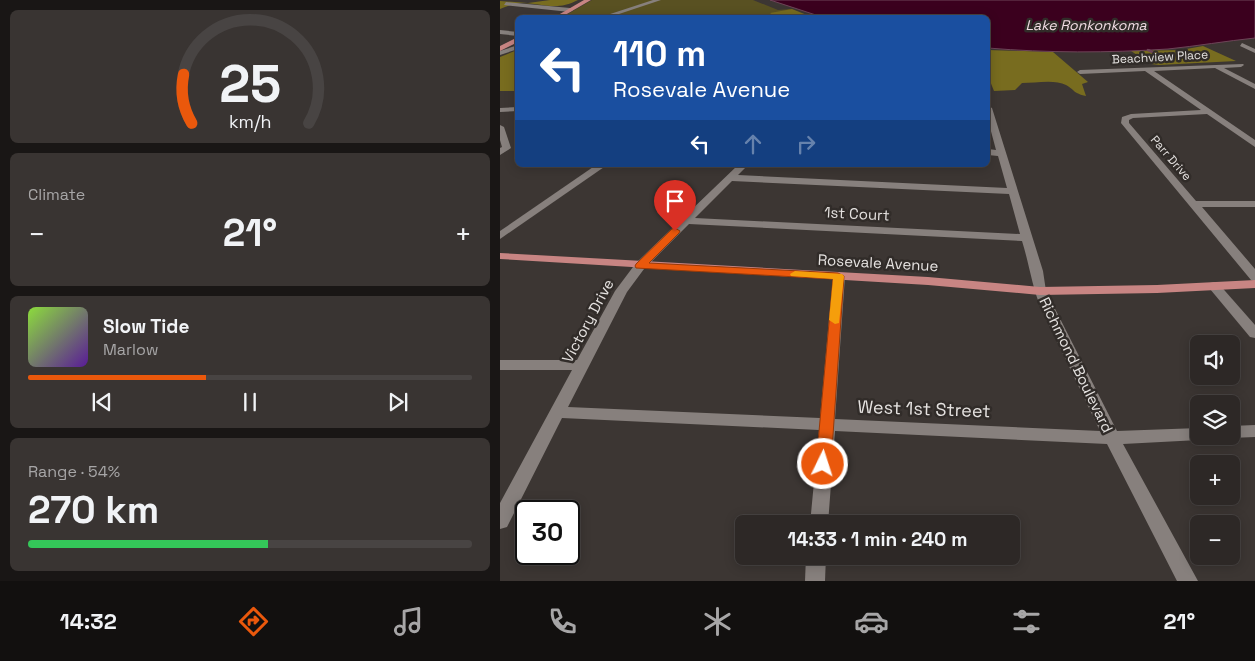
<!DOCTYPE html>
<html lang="en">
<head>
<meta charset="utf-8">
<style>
  body { margin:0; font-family:"Space Grotesk",sans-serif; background:#393432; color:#f1f3f6; height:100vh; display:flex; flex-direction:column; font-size:19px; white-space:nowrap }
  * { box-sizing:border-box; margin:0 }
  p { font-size:16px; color:#a7a6a7 }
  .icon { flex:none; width:28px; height:28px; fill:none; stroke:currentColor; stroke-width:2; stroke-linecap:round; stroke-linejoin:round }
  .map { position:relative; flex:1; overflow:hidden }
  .panel { display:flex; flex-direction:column; gap:10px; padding:10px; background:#191615; width:500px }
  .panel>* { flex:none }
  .top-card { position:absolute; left:15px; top:15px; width:475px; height:152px; border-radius:8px; box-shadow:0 2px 12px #0003,0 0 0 1px #484443; background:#1a4fa0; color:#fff; overflow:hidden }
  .fabs { position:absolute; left:690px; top:335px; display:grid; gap:10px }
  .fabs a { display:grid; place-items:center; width:50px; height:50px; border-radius:8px; background:#2d2826; box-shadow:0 2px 12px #0003,0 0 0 1px #484443; font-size:25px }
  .speed { position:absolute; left:15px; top:500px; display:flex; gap:10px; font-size:25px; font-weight:700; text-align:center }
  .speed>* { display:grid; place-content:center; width:65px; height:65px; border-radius:50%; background:#2d2826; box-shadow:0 2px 12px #0003,0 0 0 1px #484443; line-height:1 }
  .speed .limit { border:2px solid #111; border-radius:8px; background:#fff; color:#111 }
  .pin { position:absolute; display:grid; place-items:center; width:42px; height:42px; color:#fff; margin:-51px -21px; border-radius:50% 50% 50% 0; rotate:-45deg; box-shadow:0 0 5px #0007 }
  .pin .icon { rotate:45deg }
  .me { position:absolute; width:55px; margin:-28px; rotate:4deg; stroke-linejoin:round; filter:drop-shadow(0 0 4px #0008) }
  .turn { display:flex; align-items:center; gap:18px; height:105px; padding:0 15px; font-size:22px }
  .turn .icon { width:65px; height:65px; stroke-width:2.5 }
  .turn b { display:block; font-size:35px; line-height:42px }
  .lanes { display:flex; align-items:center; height:48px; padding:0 15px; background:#0003; justify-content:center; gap:25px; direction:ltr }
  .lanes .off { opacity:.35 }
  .big { font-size:38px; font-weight:600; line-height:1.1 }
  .panel .widget { flex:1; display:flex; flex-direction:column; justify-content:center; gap:8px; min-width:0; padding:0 18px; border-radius:8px; background:#393432 }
  .panel .dial { align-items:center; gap:0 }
  .dial svg { height:130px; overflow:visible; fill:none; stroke:#484443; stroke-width:7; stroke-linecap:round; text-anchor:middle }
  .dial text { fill:#f1f3f6; stroke:none }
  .song { display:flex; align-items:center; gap:15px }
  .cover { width:60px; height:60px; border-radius:8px; background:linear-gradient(135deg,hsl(90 70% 55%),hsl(270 70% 35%)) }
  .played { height:5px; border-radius:2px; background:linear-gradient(90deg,#ea580c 40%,#484443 40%) }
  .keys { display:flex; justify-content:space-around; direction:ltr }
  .heat { display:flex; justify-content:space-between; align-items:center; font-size:28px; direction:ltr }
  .charge { height:8px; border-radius:4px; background:linear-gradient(90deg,#34c759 54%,#484443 0) }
  .trip { position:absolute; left:235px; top:515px; width:285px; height:50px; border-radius:8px; background:#2d2826; box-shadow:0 2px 12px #0003,0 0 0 1px #484443; font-weight:600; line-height:50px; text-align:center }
  .tab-bar { display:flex; height:80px; justify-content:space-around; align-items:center; background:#12100f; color:#a7a6a7 }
  .tab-bar .icon { width:35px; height:35px }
  .tab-bar .selected { color:#ea580c }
  .tab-bar b { font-size:22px; color:#f1f3f6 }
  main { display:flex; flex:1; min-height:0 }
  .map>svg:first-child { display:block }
  .green { fill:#595122 }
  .forest { fill:#786c1f }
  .water { fill:#3b001e; stroke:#6e4458 }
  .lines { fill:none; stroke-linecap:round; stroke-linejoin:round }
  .stream-far1 { stroke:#6e4458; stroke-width:2 }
  .stream { stroke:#6e4458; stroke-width:2.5 }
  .minor { fill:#87807d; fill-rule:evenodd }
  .major { fill:#c88583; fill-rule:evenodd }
  .route { fill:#ea580c; stroke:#983908 }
  .slow { fill:#f59e0b }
  .labels { text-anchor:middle; stroke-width:5; stroke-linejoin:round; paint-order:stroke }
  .far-street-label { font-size:12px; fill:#e5e2e0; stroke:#312c29 }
  .far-water-label { font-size:14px; font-style:italic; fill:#f1dce3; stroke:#312c29 }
  .street-label { font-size:15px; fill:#e5e2e0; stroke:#312c29 }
  .near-street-label { font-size:18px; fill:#e5e2e0; stroke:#312c29 }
</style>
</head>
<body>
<main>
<section class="panel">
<div class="widget dial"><svg viewBox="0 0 100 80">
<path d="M14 69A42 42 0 1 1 86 69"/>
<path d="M14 69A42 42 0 0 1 9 39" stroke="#ea580c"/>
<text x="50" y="56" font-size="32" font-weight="700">25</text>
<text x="50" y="72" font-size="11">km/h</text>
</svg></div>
<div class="widget"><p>Climate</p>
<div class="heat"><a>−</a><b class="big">21°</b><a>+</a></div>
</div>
<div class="widget">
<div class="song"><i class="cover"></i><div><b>Slow Tide</b><p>Marlow</p></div></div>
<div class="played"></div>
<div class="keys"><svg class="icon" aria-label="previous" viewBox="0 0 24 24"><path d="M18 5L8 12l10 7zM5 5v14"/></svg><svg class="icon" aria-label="pause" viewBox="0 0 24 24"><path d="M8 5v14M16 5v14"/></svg><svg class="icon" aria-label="next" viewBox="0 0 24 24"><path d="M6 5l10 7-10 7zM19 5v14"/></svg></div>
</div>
<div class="widget"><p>Range · 54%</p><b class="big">270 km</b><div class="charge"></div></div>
</section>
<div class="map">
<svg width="755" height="581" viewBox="0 0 755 581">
  <rect width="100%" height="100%" fill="#3c3633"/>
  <!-- green -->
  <polygon class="green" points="92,0 253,0 278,10 292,9 281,18 61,18"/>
  <!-- forest -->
  <g class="forest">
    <path d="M50 0H78C57 11 45 4 23 3 15 3 8 6 0 9V1L28 3Z"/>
    <polygon points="292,9 312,17 267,17 273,15 270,13"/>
    <polygon points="703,46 736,61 659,65 651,64 631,51 681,50"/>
    <polygon points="17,50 17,91 0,91 0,57"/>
    <path d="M488 50 553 52 588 82 582 84 586 96C573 93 576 91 566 85 555 79 535 83 522 83L515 90 494 91 488 76Z"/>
  </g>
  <!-- water -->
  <path class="water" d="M270 0H755V38C726 41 697 46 668 49 608 53 547 53 488 48V18L322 17Z"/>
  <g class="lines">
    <!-- stream-far1 -->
    <polyline class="stream-far1" points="648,50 651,51"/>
    <!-- stream -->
    <polyline class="stream" points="648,50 654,53"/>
    <!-- minor -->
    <g class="minor">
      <polygon points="153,0 161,0 107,18 98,18"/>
      <polygon points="6,2 70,8 73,10 70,12 4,5"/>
      <polygon points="0,30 18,32 18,36 0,34"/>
      <polygon points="742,43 755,49 755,53 740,46"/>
      <polygon points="18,45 18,49 0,55 0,51"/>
      <polygon points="743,64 744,65 741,67 724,68 755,84 755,89 715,68 654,71 755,140 755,147 707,114 633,118 629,120 629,123 696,201 755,201 755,207 702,207 755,269 755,281 751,280 621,123 622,117 631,114 701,110 645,71 580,74 577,72 580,70"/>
      <path d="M488 106 492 108 543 271 546 291 617 431 699 428V436H706L699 440 623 444 698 581H677L607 444 335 431 328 524H310L319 430 62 418 7 527 0 529V503L72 370H0V360H77L115 291 136 263 238 165H248L238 175 507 188 498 156 488 155V149L496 150 488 120ZM232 181 509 194 520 234 195 218ZM189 224 522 241C529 263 532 287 541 308L600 431 335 419 345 276 339 272 333 276 320 418 68 407 127 292 144 269Z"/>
      <polygon points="18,107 18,111 0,112 0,108"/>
      <polygon points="0,125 4,127 11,148 0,155 0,148 2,147 0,140"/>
      <polygon points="96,165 107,165 0,239 0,231"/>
      <polygon points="714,282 718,283 755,325 755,338 750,337 710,289 708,286 710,283"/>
      <polygon points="755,425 755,437 731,438 725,436 731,436 731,426"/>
      <polygon points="306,556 326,556 325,581 305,581"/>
    </g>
    <!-- major -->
    <g class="major">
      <polygon points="84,0 91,0 60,18 53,18"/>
      <polygon points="18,37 18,42 0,51 0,46"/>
      <polygon points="0,253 428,277 540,287 657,285 755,280 755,288 657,293 540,295 428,285 0,259"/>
    </g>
  </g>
  <!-- route -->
  <polygon class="route" points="175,228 180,231 179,233 149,263 338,273 344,276 331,464 329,469 323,471 318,469 316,464 333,279 136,268 135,266 136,264 172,229"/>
  <!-- slow -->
  <polygon class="slow" points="295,271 342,274 344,276 339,323 335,324 329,320 333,279 291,276 290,274"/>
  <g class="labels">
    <!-- far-street labels -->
    <g class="far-street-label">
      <text transform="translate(660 57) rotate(-3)" y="4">Beachview Place</text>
      <text transform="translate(671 158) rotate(49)" y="4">Parr Drive</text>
    </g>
    <!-- far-water labels -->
    <g class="far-water-label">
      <text x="586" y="30">Lake Ronkonkoma</text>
    </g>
    <!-- street labels -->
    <g class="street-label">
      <text transform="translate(357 214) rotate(3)" y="5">1st Court</text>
      <text transform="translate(378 263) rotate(3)" y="5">Rosevale Avenue</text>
      <text transform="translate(88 321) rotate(-62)" y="5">Victory Drive</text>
      <text transform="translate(576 365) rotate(64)" y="5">Richmond Boulevard</text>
    </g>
    <!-- near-street labels -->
    <g class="near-street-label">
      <text transform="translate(424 409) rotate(2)" y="6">West 1st Street</text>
    </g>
  </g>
</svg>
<div class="fabs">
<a><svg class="icon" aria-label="sound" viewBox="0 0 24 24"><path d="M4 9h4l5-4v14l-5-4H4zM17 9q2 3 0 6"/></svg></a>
<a><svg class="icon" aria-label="layers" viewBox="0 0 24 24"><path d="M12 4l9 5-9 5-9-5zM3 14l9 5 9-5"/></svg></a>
<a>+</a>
<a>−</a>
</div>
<div class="speed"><div class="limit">30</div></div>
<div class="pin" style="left:175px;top:231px;background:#d93025"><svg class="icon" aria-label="arrive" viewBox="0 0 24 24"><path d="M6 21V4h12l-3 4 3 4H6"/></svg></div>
<svg class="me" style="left:323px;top:464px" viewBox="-20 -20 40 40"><circle r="17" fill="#ea580c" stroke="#fff" stroke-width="3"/><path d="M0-11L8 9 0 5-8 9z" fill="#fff"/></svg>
<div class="trip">14:33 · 1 min · 240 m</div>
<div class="top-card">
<div class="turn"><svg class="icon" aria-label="left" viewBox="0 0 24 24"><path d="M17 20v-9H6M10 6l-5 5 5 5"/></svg><div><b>110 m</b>Rosevale Avenue</div></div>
<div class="lanes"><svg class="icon" aria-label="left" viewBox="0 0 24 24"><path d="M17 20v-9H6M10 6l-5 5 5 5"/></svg><svg class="icon off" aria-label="ahead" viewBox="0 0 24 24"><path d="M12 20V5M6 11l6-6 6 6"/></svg><svg class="icon off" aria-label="right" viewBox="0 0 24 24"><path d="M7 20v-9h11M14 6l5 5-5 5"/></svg></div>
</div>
</div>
</main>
<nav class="tab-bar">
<b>14:32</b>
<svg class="icon selected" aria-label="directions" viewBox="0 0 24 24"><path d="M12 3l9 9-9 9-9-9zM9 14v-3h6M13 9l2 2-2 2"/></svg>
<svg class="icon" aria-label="music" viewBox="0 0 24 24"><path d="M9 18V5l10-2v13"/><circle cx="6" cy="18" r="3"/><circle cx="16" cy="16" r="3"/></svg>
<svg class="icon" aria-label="phone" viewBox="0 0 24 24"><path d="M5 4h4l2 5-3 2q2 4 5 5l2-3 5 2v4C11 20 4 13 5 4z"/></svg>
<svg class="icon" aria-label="climate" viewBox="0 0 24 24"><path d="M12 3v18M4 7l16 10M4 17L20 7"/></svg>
<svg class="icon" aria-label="car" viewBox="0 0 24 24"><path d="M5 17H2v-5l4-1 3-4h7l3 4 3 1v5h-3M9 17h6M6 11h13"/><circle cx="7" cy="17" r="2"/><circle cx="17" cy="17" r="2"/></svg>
<svg class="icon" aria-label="filters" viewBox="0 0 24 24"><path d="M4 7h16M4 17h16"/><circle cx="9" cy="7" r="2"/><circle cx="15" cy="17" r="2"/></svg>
<b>21°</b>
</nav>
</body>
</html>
